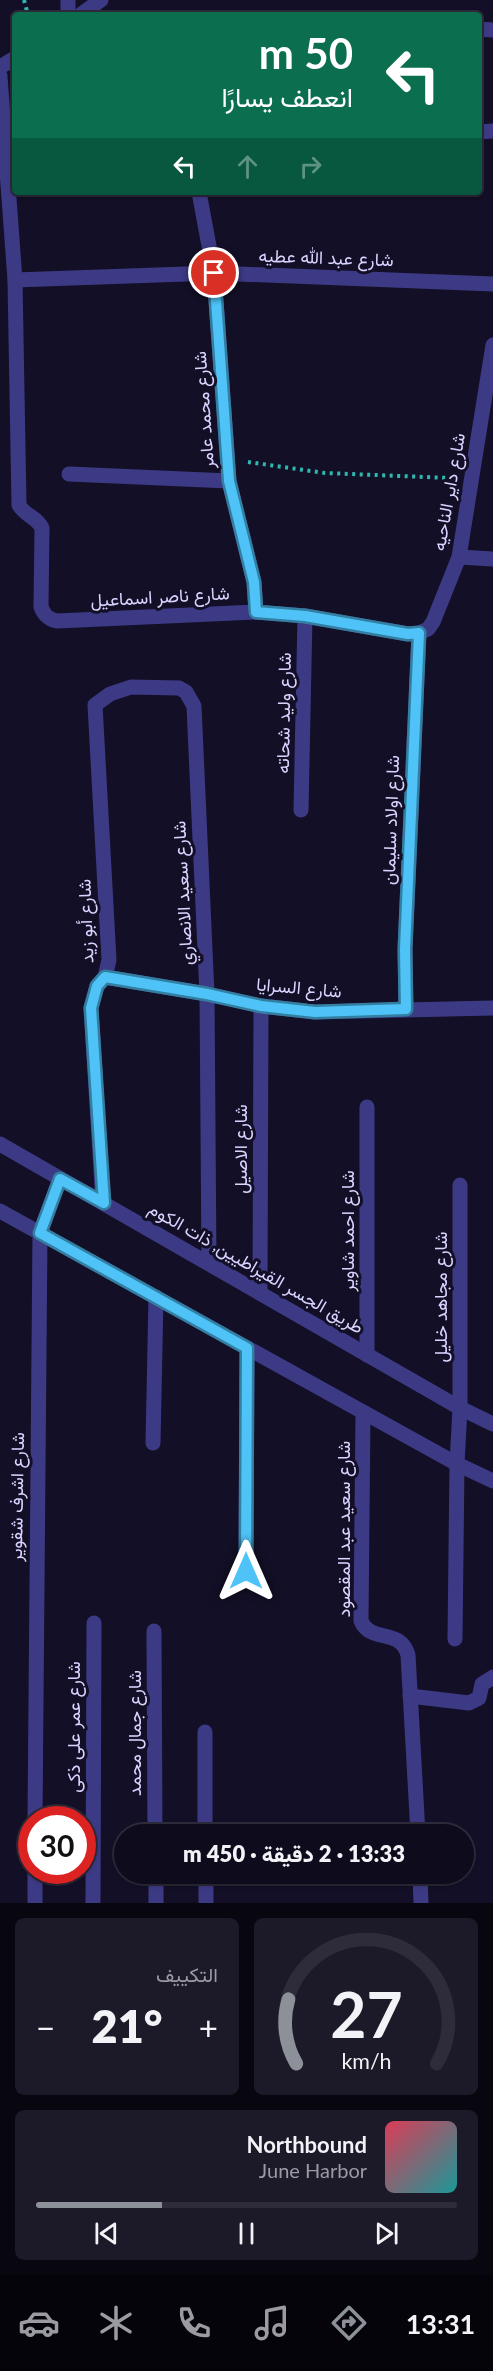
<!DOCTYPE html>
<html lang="ar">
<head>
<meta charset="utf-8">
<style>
  body { margin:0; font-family:Lato,Vazirmatn,sans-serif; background:#1c1929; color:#f1f3f6; direction:rtl; height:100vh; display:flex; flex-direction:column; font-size:22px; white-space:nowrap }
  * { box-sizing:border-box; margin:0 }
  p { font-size:20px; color:#9b9ba3 }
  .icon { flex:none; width:33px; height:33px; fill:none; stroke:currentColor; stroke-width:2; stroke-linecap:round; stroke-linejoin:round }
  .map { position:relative; height:1903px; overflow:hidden; direction:ltr }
  .sheet { display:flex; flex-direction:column; gap:15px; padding:15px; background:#08060f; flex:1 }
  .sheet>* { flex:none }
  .banner { position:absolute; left:12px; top:12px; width:470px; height:183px; border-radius:6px; box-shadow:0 2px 4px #0004,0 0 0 2px #2e2b3b; direction:rtl; background:#0b6e4f; color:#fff; overflow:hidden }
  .speed { position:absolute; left:18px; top:1806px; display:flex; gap:12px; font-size:30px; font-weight:700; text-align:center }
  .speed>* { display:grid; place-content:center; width:78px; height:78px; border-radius:50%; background:#0e0b1c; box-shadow:0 2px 4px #0004,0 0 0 2px #2e2b3b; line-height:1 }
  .speed .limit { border:9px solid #d22; background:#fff; color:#111 }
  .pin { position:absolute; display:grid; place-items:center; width:51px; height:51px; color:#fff; margin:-26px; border:3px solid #fff; border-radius:50%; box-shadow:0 2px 6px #0007 }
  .me { position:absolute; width:66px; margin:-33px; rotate:0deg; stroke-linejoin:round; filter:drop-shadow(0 0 4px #0008) }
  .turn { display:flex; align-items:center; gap:21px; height:126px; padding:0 30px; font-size:27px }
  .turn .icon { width:78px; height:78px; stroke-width:2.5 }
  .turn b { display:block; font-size:42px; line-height:51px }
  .lanes { display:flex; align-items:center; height:57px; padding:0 30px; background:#0003; justify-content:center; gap:30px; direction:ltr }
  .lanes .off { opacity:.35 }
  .big { font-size:45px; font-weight:800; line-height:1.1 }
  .sheet .tile { flex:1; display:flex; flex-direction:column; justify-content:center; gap:9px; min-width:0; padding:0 21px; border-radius:9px; background:#1c1929 }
  .sheet .dial { align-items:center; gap:0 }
  .dial svg { height:156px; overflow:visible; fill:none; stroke:#2e2b3b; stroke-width:7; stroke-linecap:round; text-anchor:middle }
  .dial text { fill:#f1f3f6; stroke:none }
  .song { display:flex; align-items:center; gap:18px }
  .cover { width:72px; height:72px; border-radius:9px; background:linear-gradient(135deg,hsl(350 70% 55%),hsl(180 70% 35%)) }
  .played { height:6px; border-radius:3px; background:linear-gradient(90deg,#8c9099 30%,#2e2b3b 30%) }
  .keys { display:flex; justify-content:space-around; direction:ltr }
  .heat { display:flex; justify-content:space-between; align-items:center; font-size:33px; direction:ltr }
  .sheet .tiles { flex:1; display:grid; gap:15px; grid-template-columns:1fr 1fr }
  .tile:last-child { grid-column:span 2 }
  .trip { position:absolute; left:114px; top:1824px; width:360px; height:60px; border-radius:30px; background:#0e0b1c; box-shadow:0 2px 4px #0004,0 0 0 2px #2e2b3b; font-weight:800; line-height:60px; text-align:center; direction:rtl }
  .dock { display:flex; height:96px; justify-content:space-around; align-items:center; background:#06040b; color:#9b9ba3 }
  .dock .icon { width:42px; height:42px }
  .dock .current { color:#8c9099 }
  .dock b { font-size:27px; color:#f1f3f6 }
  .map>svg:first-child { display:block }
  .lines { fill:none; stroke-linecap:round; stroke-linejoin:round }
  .path { stroke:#2fb8b0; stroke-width:4; stroke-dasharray:3 4.5; stroke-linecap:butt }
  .minor { stroke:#3d3a85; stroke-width:15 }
  .route-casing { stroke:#337fa1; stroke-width:15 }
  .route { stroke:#4fc3f7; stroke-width:10 }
  .labels { text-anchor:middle; stroke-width:6; stroke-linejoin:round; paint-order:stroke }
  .street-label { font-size:18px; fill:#d9d4ff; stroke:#130f26 }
</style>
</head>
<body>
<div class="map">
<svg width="493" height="1903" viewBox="0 0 493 1903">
  <rect width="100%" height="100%" fill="#130f26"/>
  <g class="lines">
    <!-- path -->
    <g class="path">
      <polyline points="24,0 28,15"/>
      <polyline points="248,462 325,473 450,478"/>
    </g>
    <!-- minor -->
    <g class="minor">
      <polyline points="68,15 68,0"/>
      <polyline points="80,15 101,0"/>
      <polyline points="478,29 493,30"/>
      <polyline points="0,67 15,58"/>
      <path d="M0 76 15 280 19 505C25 516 37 517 42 528L41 607C44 615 48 619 57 621L256 612 305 616 408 634 419 633 428 629 433 622 459 557 493 345"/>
      <polyline points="478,132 493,131"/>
      <polyline points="199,192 214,273 229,481 254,582 256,612"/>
      <polyline points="15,280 214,273 493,284"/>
      <polyline points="69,474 229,481"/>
      <polyline points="459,557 493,559"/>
      <polyline points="301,810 305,616"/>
      <polyline points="105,977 207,994 261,1006 315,1012 493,1008"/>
      <polyline points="406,1009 405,949 419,633"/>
      <polyline points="367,1107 367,1355"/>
      <polyline points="0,1144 460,1408 493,1424"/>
      <polyline points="103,1203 91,1008 97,986 105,977 109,960 95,705 110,694 131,687 179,688 186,692 194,706 207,994 209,1263"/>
      <polyline points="0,1211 457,1464 493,1481"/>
      <polyline points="260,1293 261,1006"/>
      <path d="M363 1412 361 1621C371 1644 400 1627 408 1655L418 1834"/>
      <polyline points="153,1443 156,1297"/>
      <polyline points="246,1571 247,1348"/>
      <polyline points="154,1631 155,1834"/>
      <polyline points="455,1639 457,1464 460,1408 460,1185"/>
      <polyline points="410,1696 469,1703 479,1698 482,1684 493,1677"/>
      <polyline points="205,1732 205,1834"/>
      <polyline points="35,1820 40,1233 60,1179"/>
      <polyline points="35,1870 35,1903"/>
      <polyline points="156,1874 156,1903"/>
      <polyline points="206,1874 206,1903"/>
      <polyline points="420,1874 421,1903"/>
      <polyline points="93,1903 94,1623"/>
    </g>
  </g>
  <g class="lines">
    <defs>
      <polyline id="route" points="214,273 229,481 254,582 256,612 305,616 408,634 419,633 405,949 406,1009 315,1012 261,1006 207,994 105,977 97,986 91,1008 104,1203 60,1179 40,1233 247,1348 246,1571"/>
    </defs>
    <!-- route casing -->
    <use href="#route" class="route-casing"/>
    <!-- route -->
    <use href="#route" class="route"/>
  </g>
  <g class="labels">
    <!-- street labels -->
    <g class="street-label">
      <text transform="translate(326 258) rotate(2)" y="6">شارع عبد الله عطيه</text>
      <text transform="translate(204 410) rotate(-94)" y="6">شارع محمد عامر</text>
      <text transform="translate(449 492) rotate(-80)" y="6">شارع داير الناحيه</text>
      <text transform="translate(160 597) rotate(-3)" y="6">شارع ناصر اسماعيل</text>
      <text transform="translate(284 713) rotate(-89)" y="6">شارع وليد شحاته</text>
      <text transform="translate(391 820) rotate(-88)" y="6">شارع اولاد سليمان</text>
      <text transform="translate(183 893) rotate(-93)" y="6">شارع سعيد الانصاري</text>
      <text transform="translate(86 921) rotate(-92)" y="6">شارع أبو زيد</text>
      <text transform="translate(299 988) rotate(5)" y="6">شارع السرايا</text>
      <text transform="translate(241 1149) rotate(-90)" y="6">شارع الاصيل</text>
      <text transform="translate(348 1231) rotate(-90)" y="6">شارع احمد شاوير</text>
      <text transform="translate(256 1268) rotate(30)" y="6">طريق الجسر القيراطيين, ذات الكوم</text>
      <text transform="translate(441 1297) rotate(-90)" y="6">شارع مجاهد خليل</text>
      <text transform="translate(17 1497) rotate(-89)" y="6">شارع اشرف شقوير</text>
      <text transform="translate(344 1529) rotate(-90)" y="6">شارع سعيد عبد المقصود</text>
      <text transform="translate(74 1727) rotate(-90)" y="6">شارع عمر على ذكى</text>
      <text transform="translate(135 1733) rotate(-90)" y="6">شارع جمال محمد</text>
    </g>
  </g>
</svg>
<div class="speed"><div class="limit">30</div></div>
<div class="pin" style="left:214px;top:273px;background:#d93025"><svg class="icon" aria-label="arrive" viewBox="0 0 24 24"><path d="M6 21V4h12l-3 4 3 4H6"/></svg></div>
<svg class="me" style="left:246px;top:1571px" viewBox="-20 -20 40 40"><path d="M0-17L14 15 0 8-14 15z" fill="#4fc3f7" stroke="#fff" stroke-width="4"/></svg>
<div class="trip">13:33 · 2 دقيقة · 450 m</div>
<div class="banner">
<div class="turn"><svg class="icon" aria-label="left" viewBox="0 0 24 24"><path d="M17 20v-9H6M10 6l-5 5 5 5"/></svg><div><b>50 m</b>انعطف يسارًا</div></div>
<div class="lanes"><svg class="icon" aria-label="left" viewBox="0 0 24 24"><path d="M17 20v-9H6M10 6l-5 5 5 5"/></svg><svg class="icon off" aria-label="ahead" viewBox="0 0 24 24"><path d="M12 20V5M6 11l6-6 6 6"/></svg><svg class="icon off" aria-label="right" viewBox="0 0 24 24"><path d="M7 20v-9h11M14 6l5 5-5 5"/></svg></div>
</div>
</div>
<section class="sheet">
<div class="tiles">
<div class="tile dial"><svg viewBox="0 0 100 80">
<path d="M14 69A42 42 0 1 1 86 69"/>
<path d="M14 69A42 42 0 0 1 10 36" stroke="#8c9099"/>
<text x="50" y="56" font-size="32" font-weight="700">27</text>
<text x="50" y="72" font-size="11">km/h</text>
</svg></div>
<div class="tile"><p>التكييف</p>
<div class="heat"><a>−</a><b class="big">21°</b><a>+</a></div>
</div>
<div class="tile">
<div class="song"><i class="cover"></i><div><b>Northbound</b><p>June Harbor</p></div></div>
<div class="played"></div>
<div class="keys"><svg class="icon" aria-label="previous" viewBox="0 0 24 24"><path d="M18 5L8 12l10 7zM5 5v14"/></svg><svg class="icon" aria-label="pause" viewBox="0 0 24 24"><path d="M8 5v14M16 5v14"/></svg><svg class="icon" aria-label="next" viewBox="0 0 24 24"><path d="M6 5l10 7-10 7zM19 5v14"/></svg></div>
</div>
</div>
</section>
<nav class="dock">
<b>13:31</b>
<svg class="icon current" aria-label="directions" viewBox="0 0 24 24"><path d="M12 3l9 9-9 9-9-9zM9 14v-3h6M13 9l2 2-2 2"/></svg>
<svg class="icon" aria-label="music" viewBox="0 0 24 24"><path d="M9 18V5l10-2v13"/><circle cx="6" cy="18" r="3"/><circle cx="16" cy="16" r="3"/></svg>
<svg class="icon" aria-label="phone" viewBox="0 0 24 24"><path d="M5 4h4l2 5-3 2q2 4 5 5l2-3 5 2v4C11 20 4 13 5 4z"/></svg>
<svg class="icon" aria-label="climate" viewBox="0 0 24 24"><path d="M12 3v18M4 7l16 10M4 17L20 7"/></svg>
<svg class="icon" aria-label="car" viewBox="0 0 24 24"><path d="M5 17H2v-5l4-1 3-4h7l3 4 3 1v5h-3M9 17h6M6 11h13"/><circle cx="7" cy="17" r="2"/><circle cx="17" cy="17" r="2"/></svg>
</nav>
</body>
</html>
